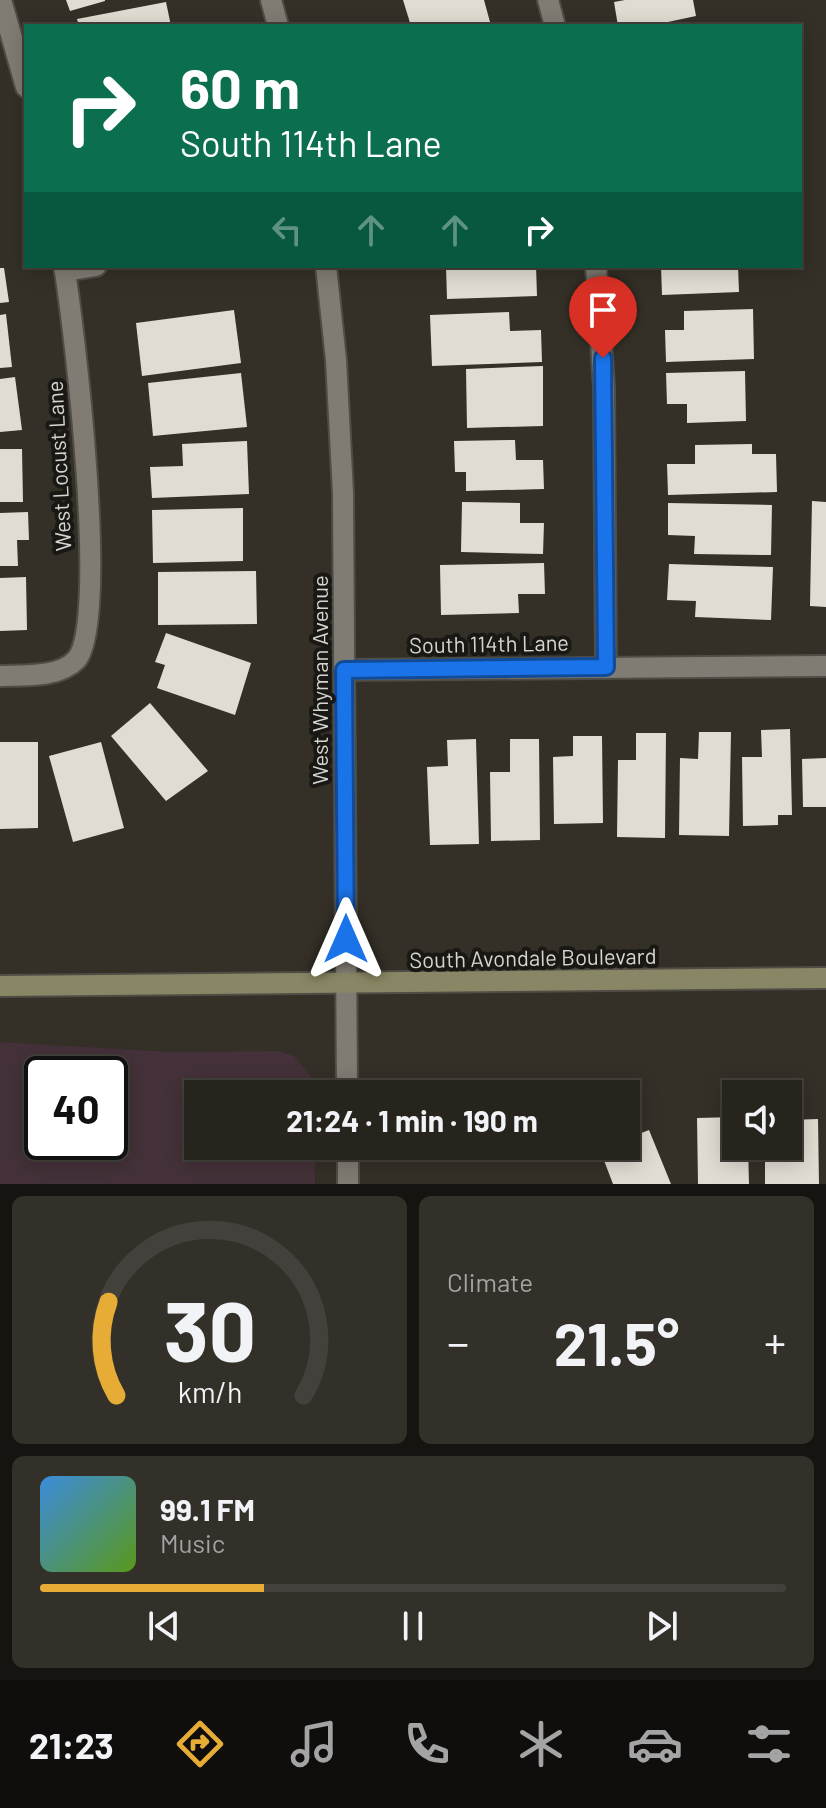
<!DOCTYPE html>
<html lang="en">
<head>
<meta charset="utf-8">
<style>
  body { margin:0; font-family:Barlow,sans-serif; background:#33302a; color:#f1f3f6; height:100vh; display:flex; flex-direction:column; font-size:30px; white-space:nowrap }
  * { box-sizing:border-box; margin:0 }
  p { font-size:26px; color:#a4a4a4 }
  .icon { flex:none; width:44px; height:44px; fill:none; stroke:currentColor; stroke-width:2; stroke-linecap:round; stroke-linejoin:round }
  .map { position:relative; height:1184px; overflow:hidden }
  .panel { display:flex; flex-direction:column; gap:12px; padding:12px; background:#151410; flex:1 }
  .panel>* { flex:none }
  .top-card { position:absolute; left:24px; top:24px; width:778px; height:244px; border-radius:0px; box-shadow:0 4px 20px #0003,0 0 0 2px #43413b; background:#0b6e4f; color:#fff; overflow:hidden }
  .controls { position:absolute; left:722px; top:1080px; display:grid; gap:16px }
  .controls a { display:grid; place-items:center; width:80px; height:80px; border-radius:0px; background:#27241d; box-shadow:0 4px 20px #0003,0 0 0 2px #43413b; font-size:40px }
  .speed { position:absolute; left:24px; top:1056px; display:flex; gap:16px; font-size:40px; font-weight:700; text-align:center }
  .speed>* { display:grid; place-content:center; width:104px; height:104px; border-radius:50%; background:#27241d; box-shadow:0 4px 20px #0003,0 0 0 2px #43413b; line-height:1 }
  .speed .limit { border:4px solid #111; border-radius:12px; background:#fff; color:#111 }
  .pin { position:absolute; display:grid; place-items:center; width:68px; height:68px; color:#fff; margin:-82px -34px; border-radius:50% 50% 50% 0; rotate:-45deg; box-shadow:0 0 8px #0007 }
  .pin .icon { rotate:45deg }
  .me { position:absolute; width:88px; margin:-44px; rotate:0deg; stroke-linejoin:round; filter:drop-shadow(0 0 6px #0008) }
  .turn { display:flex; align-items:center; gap:28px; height:168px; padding:0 24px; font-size:36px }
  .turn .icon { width:104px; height:104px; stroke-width:2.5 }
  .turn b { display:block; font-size:56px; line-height:68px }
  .lanes { display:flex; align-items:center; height:76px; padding:0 24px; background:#0003; justify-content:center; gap:40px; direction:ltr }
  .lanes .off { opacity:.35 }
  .big { font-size:60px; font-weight:700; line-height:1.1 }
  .panel .tile { flex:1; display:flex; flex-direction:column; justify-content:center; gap:12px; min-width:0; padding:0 28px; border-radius:12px; background:#33302a }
  .panel .dial { align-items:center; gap:0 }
  .dial svg { height:208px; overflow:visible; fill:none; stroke:#43413b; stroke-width:7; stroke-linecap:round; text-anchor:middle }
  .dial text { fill:#f1f3f6; stroke:none }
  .song { display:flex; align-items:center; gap:24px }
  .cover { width:96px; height:96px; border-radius:12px; background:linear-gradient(135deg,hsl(210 70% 55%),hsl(90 70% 35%)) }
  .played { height:8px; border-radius:4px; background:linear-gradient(90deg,#e6ac36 30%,#43413b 30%) }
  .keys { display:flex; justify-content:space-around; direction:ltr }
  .heat { display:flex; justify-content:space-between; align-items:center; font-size:44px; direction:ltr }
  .panel .tiles { flex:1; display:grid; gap:12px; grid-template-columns:1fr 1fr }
  .tile:last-child { grid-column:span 2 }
  .trip { position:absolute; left:184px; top:1080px; width:456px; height:80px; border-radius:0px; background:#27241d; box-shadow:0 4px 20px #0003,0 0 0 2px #43413b; font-weight:700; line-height:80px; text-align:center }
  .menu { display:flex; height:128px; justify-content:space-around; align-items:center; background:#100e0c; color:#a4a4a4 }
  .menu .icon { width:56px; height:56px }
  .menu .selected { color:#e6ac36 }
  .menu b { font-size:36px; color:#f1f3f6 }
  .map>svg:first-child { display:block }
  .education { fill:#443139; fill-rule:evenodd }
  .building { fill:#e1dcd2 }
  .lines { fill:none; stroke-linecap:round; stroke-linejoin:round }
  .minor-casing { stroke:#4f4d45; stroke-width:24 }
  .tertiary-casing { stroke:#4f4d45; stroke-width:24 }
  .secondary-casing { stroke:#4f4d45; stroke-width:24 }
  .minor { stroke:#817c73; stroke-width:20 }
  .tertiary { stroke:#817c73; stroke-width:20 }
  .secondary { stroke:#898665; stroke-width:20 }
  .route-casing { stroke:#114b97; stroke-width:20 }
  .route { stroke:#1a73e8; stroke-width:14 }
  .labels { text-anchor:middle; stroke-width:8; stroke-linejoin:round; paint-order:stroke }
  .street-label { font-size:22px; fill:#d6d4ce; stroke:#1a1814 }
</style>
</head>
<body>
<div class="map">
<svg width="826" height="1184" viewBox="0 0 826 1184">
  <rect width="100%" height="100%" fill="#343027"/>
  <!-- education -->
  <path class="education" d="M0 1042 171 1052 278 1051 294 1056 311 1077 315 1094H198V1146H315V1184H0ZM42 1074H110V1142H42Z"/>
  <!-- building -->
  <g class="building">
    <polygon points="66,0 105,0 105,1 70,11"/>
    <polygon points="403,0 484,0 490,22 477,26 411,26"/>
    <polygon points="625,0 693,0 696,16 649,26 618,26 614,2"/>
    <polygon points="166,2 171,26 79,26 77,19"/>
    <polygon points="446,266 536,266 537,296 447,299"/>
    <polygon points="661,266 738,266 739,292 662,295"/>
    <polygon points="0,268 4,268 9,302 0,303"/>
    <polygon points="753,309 754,359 666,362 665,330 684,330 684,311"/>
    <polygon points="234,310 241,363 142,376 136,323"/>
    <polygon points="509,312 510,331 541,330 542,362 432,366 430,315"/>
    <polygon points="6,314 12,367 0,368 0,315"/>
    <polygon points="543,366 543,426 467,428 466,369"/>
    <polygon points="745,371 746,421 687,423 687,404 667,404 666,373"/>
    <polygon points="241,373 247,427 153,436 148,383"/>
    <polygon points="15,377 22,430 0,432 0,379"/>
    <polygon points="515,440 516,460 543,460 544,489 466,491 466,472 455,472 454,441"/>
    <polygon points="247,441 249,494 152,498 150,467 183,466 182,444"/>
    <polygon points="752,444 752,454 776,454 777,492 668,495 667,464 695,464 695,445"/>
    <polygon points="0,449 22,449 23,502 0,502"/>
    <polygon points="812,501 826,502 826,607 810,606"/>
    <polygon points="462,502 520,503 520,523 544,523 543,554 461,552"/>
    <polygon points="668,503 772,505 771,555 694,554 695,536 668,535"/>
    <polygon points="243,508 243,561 153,563 152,510"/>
    <polygon points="28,512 29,540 17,540 18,566 0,566 0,513"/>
    <polygon points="544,563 545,594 518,594 519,613 441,615 440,565"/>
    <polygon points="669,564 773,567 771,620 695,617 696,601 667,600"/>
    <polygon points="256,571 257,624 158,625 158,572"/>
    <polygon points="26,577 27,630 0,631 0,578"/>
    <polygon points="166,633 251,663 235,715 157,688 165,665 155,662"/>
    <polygon points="150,703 208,771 166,801 111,736"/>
    <polygon points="790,729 792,815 778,815 778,825 743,826 742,757 762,757 761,730"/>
    <polygon points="699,732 731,732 729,836 679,835 680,758 698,759"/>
    <polygon points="636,733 666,733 665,838 617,837 618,760 636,760"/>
    <polygon points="573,736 602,736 603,823 554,824 553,757 573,756"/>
    <polygon points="476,739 479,844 430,845 427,767 448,766 447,740"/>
    <polygon points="510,739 539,739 540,840 491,841 490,772 510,772"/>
    <polygon points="0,742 38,742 38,828 0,829"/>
    <polygon points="101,742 124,828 73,842 49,756"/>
    <polygon points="826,758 826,807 803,807 802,759"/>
    <polygon points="736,1117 736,1146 748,1146 749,1184 698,1184 697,1118"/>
    <polygon points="818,1119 819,1184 765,1184 765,1146 788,1146 788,1120"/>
    <polygon points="649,1130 671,1184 613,1184 600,1150 626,1146 626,1139"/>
  </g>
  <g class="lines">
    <defs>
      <g id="minor">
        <polyline points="1,0 26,87"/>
        <polyline points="548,0 555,26"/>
        <polyline points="596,266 604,388 606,667"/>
        <polyline points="65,271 96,266"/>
        <polyline points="344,670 826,666"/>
        <path d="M0 676C23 675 59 678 76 660 110 624 74 325 64 266"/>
      </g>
      <g id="tertiary">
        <polyline points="271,0 278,26"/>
        <polyline points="326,266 336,360 343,493 347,1094"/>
        <polyline points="348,1146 348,1184"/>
      </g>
      <polyline id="secondary" points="0,986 826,978"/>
    </defs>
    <!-- minor casing -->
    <use href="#minor" class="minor-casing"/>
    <!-- tertiary casing -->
    <use href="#tertiary" class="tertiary-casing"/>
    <!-- secondary casing -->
    <use href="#secondary" class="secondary-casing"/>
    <!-- minor -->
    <use href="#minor" class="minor"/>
    <!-- tertiary -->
    <use href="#tertiary" class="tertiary"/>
    <!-- secondary -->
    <use href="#secondary" class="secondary"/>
  </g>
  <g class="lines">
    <defs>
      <polyline id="route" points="346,939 344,670 606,667 603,358"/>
    </defs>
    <!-- route casing -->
    <use href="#route" class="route-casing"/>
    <!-- route -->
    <use href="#route" class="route"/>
  </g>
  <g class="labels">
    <!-- street labels -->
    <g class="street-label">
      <text transform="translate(59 466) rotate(-93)" y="8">West Locust Lane</text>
      <text transform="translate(489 644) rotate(-1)" y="8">South 114th Lane</text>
      <text transform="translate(320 680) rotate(-90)" y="8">West Whyman Avenue</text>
      <text transform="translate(533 958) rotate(-1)" y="8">South Avondale Boulevard</text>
    </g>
  </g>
</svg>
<div class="controls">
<a><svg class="icon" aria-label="sound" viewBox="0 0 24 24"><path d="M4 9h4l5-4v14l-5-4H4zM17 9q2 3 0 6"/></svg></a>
</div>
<div class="speed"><div class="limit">40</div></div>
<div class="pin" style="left:603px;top:358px;background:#d93025"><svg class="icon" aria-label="arrive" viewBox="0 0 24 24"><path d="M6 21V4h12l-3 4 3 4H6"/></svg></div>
<svg class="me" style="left:346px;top:939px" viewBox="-20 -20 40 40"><path d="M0-17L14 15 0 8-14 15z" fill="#1a73e8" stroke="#fff" stroke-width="4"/></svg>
<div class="trip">21:24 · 1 min · 190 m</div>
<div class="top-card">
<div class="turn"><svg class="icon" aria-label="right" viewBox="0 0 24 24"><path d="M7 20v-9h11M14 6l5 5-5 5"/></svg><div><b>60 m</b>South 114th Lane</div></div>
<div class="lanes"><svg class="icon off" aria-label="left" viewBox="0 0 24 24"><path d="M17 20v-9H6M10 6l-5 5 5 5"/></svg><svg class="icon off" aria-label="ahead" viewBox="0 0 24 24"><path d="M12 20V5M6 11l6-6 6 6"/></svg><svg class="icon off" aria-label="ahead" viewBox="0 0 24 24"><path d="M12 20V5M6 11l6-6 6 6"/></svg><svg class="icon" aria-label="right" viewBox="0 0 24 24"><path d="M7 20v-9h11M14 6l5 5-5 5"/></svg></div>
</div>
</div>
<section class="panel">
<div class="tiles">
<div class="tile dial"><svg viewBox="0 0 100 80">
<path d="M14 69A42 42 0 1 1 86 69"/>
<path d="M14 69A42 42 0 0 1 11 33" stroke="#e6ac36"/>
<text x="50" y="56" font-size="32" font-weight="700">30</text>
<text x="50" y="72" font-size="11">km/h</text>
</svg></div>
<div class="tile"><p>Climate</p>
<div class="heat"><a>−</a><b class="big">21.5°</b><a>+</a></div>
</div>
<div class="tile">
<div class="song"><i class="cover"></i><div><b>99.1 FM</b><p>Music</p></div></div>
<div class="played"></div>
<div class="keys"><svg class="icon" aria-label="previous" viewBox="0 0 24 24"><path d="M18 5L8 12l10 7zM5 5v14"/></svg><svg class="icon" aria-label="pause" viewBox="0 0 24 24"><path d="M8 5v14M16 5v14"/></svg><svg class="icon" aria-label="next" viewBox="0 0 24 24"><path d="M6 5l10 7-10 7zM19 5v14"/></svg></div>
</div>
</div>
</section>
<nav class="menu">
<b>21:23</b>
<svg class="icon selected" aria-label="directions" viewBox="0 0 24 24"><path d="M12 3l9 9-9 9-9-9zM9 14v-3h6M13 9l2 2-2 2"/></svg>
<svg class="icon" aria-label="music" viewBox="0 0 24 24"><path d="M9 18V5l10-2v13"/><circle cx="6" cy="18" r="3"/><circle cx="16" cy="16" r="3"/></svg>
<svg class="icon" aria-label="phone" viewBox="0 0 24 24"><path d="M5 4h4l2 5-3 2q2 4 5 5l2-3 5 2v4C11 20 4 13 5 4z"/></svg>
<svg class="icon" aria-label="climate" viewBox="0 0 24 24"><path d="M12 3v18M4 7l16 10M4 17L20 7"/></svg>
<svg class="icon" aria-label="car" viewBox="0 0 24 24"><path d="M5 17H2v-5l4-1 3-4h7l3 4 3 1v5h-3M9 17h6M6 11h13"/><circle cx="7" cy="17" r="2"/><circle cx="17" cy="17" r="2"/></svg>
<svg class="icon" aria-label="filters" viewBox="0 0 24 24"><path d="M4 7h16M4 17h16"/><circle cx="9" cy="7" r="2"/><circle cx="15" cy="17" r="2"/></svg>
</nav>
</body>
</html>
